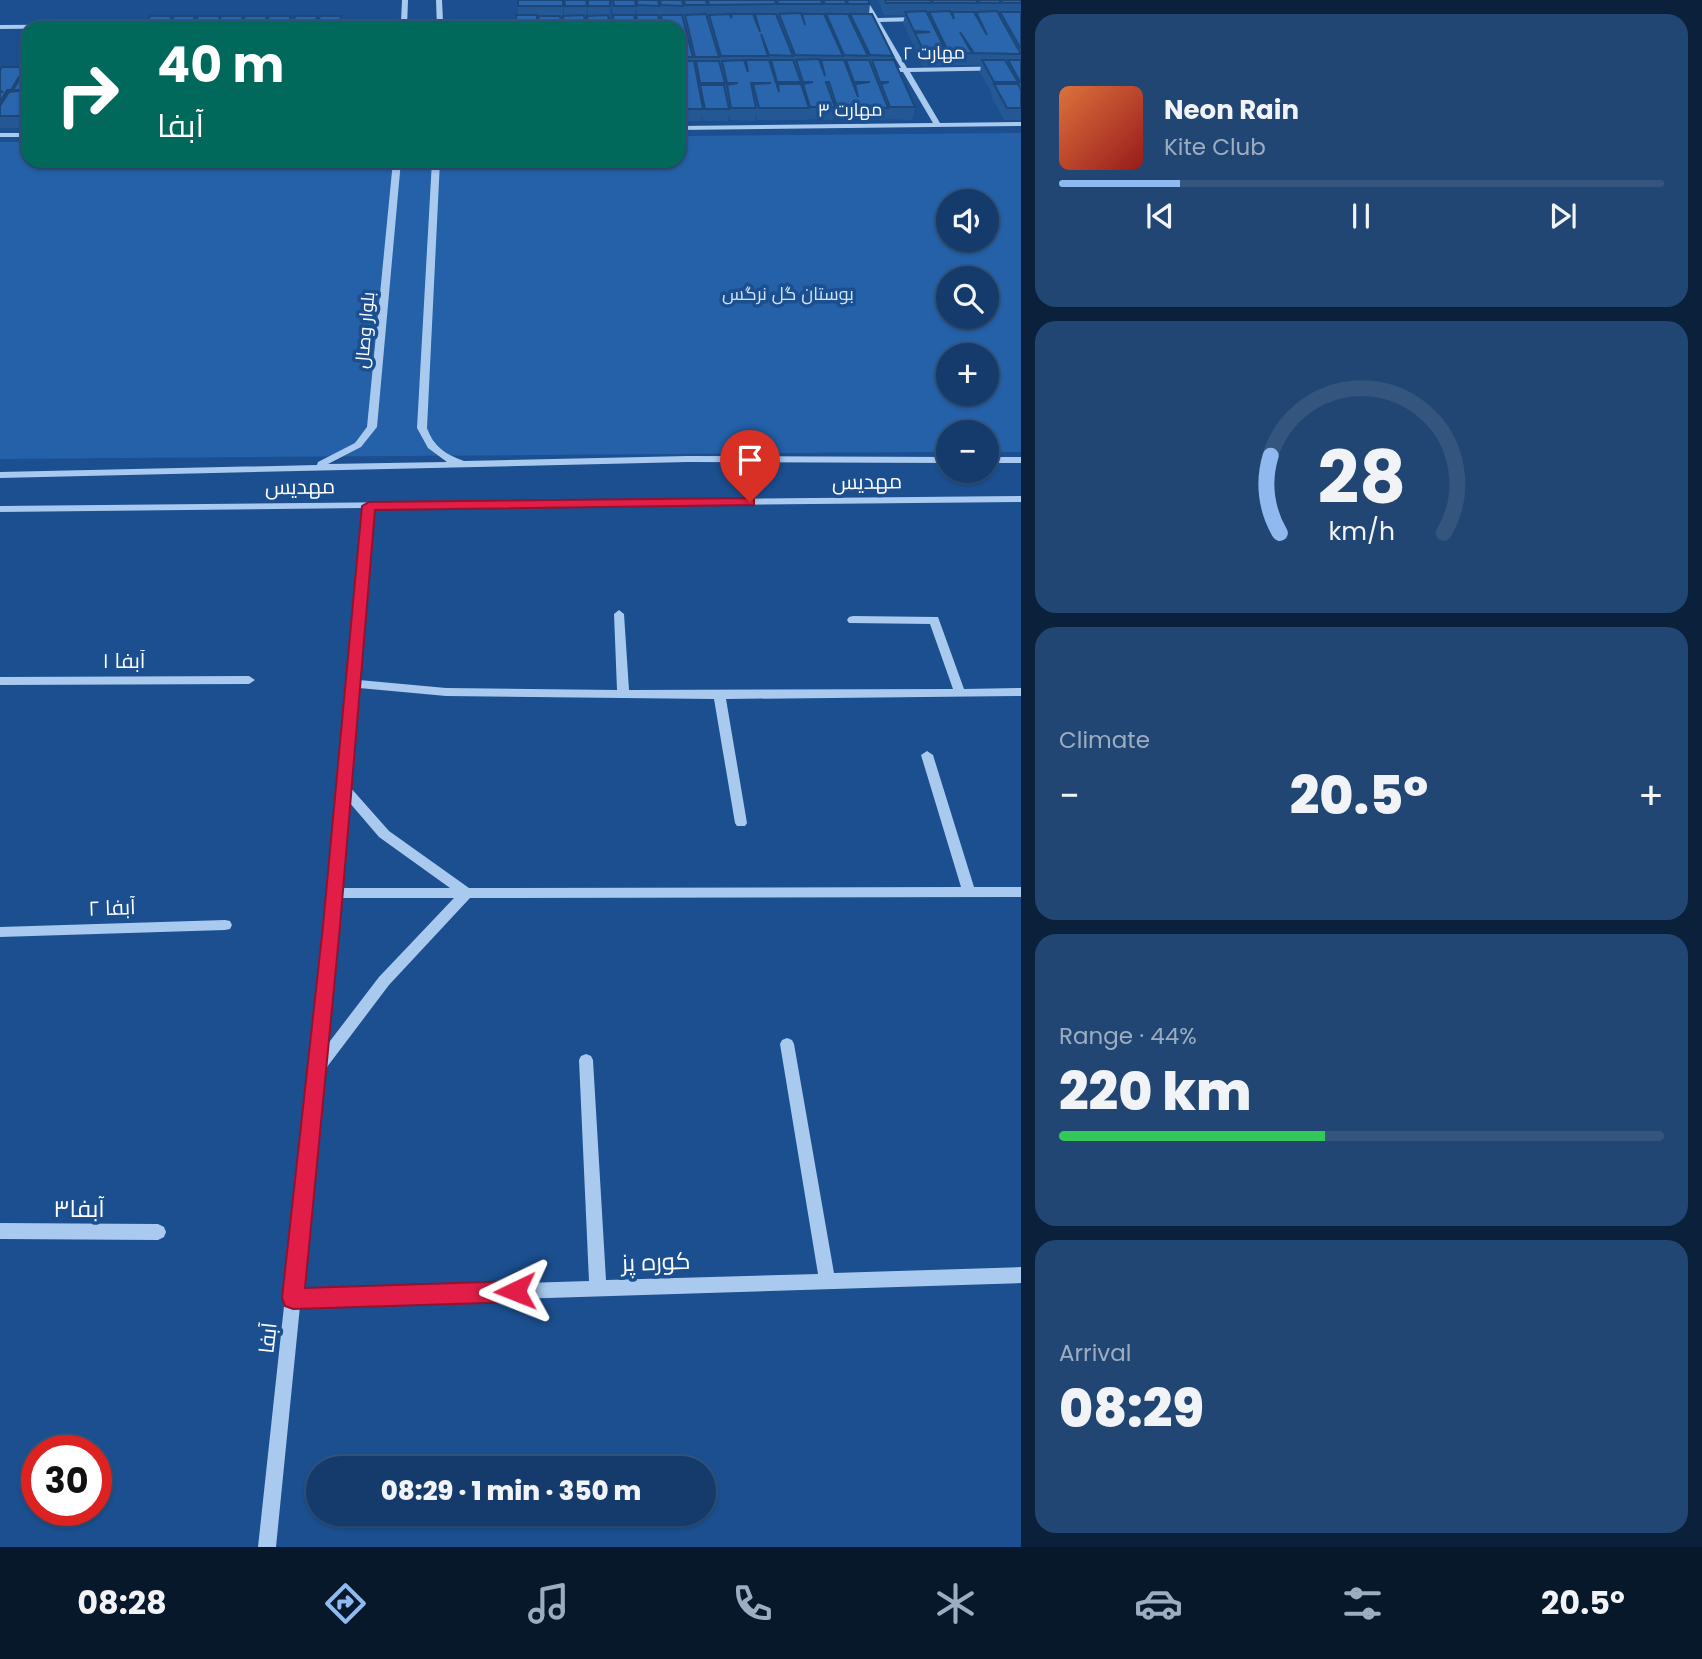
<!DOCTYPE html>
<html lang="en">
<head>
<meta charset="utf-8">
<style>
  body { margin:0; font-family:Poppins,Cairo,sans-serif; background:#214673; color:#f1f3f6; height:100vh; display:flex; flex-direction:column; font-size:26px; white-space:nowrap }
  * { box-sizing:border-box; margin:0 }
  p { font-size:23px; color:#9dadc1 }
  .icon { flex:none; width:38px; height:38px; fill:none; stroke:currentColor; stroke-width:2; stroke-linecap:round; stroke-linejoin:round }
  .map { position:relative; flex:1; overflow:hidden }
  .side { display:flex; flex-direction:column; gap:14px; padding:14px; background:#0b203b; width:681px }
  .side>* { flex:none }
  .hud { position:absolute; left:21px; top:21px; width:665px; height:147px; border-radius:21px; box-shadow:0 2px 5px #0004,0 0 0 2px #33557e; background:#00695c; color:#fff; overflow:hidden }
  .buttons { position:absolute; left:936px; top:189px; display:grid; gap:14px }
  .buttons a { display:grid; place-items:center; width:63px; height:63px; border-radius:50%; background:#143b6b; box-shadow:0 2px 5px #0004,0 0 0 2px #33557e; font-size:35px }
  .speed { position:absolute; left:21px; top:1435px; display:flex; gap:14px; font-size:35px; font-weight:700; text-align:center }
  .speed>* { display:grid; place-content:center; width:91px; height:91px; border-radius:50%; background:#143b6b; box-shadow:0 2px 5px #0004,0 0 0 2px #33557e; line-height:1 }
  .speed .limit { border:10px solid #d22; background:#fff; color:#111 }
  .pin { position:absolute; display:grid; place-items:center; width:60px; height:60px; color:#fff; margin:-72px -30px; border-radius:50% 50% 50% 0; rotate:-45deg; box-shadow:0 0 7px #0007 }
  .pin .icon { rotate:45deg }
  .me { position:absolute; width:77px; margin:-38px; rotate:268deg; stroke-linejoin:round; filter:drop-shadow(0 0 5px #0008) }
  .turn { display:flex; align-items:center; gap:24px; height:147px; padding:0 21px; font-size:32px }
  .turn .icon { width:91px; height:91px; stroke-width:2.5 }
  .turn b { display:block; font-size:49px; line-height:60px }
  .big { font-size:52px; font-weight:800; line-height:1.1 }
  .side .widget { flex:1; display:flex; flex-direction:column; justify-content:center; gap:10px; min-width:0; padding:0 24px; border-radius:21px; background:#214673 }
  .side .dial { align-items:center; gap:0 }
  .dial svg { height:182px; overflow:visible; fill:none; stroke:#33557e; stroke-width:7; stroke-linecap:round; text-anchor:middle }
  .dial text { fill:#f1f3f6; stroke:none }
  .song { display:flex; align-items:center; gap:21px }
  .cover { width:84px; height:84px; border-radius:10px; background:linear-gradient(135deg,hsl(20 70% 55%),hsl(0 70% 35%)) }
  .played { height:7px; border-radius:4px; background:linear-gradient(90deg,#90b9f0 20%,#33557e 20%) }
  .keys { display:flex; justify-content:space-around; direction:ltr }
  .heat { display:flex; justify-content:space-between; align-items:center; font-size:38px; direction:ltr }
  .charge { height:10px; border-radius:5px; background:linear-gradient(90deg,#34c759 44%,#33557e 0) }
  .trip { position:absolute; left:306px; top:1456px; width:410px; height:70px; border-radius:35px; background:#143b6b; box-shadow:0 2px 5px #0004,0 0 0 2px #33557e; font-weight:800; line-height:70px; text-align:center }
  .tabs { display:flex; height:112px; justify-content:space-around; align-items:center; background:#08182b; color:#9dadc1 }
  .tabs .icon { width:49px; height:49px }
  .tabs .on { color:#90b9f0 }
  .tabs b { font-size:32px; color:#f1f3f6 }
  main { display:flex; flex:1; min-height:0 }
  .map>svg:first-child { display:block }
  .green { fill:#2461a8; fill-rule:evenodd }
  .lines { fill:none; stroke-linecap:round; stroke-linejoin:round }
  .minor { fill:#a9c9ee; fill-rule:evenodd }
  .wall { fill:#245895; fill-rule:evenodd }
  .shaded-wall { fill:#1d4779 }
  .building { fill:#2a66ad; stroke:#1d4779; stroke-width:2 }
  .route { fill:#e11d48; stroke:#92132f; stroke-width:2 }
  .labels { text-anchor:middle; stroke-width:7; stroke-linejoin:round; paint-order:stroke }
  .far-street-label { font-size:18px; fill:#fff; stroke:#1b4f8f }
  .far-park-label { font-size:18px; fill:#cfe3fa; stroke:#1b4f8f }
  .street-label { font-size:21px; fill:#fff; stroke:#1b4f8f }
  .near-street-label { font-size:24px; fill:#fff; stroke:#1b4f8f }
</style>
</head>
<body>
<main>
<div class="map">
<svg width="1022" height="1547" viewBox="0 0 1022 1547">
  <rect width="100%" height="100%" fill="#1b4f8f"/>
  <!-- green -->
  <path class="green" d="M1021 133V452H987V432H948V452L0 459V142H28V161H679V136ZM948 201H987V240H948ZM948 278H987V317H948ZM948 355H987V394H948Z"/>
  <g class="lines">
    <!-- minor -->
    <g class="minor">
      <polygon points="402,0 408,0 407,28 401,28 401,26 326,26 323,24 326,22 401,22"/>
      <polygon points="436,0 442,0 443,22 531,21 534,23 531,25 443,26 443,28 437,28"/>
      <polygon points="861,0 867,0 878,18 920,17 923,19 920,21 880,22 907,68 1022,66 1022,70 910,72 940,123 1022,122 1022,126 679,130 679,126 933,123 903,72 882,72 879,70 882,68 901,68 874,22 861,22 858,20 871,18"/>
      <polygon points="161,24 163,27 0,29 0,25"/>
      <rect x="0" y="133" width="28" height="4"/>
      <path d="M393 161H401L377 427 361 447 328 464 447 462 428 448 417 428 432 161H440L427 428C433 446 446 455 464 461L688 456 948 457V463L688 462 0 478V472L317 465 318 462 355 443 367 427Z"/>
      <rect x="987" y="457" width="35" height="6"/>
      <path d="M1022 496V502L374 508 359 680 446 688 617 690 614 614 619 610 624 614 629 690 953 689 930 624 849 623 847 620 849 617 853 616 938 617 964 689 1022 688V696L726 699 747 823 745 826H737L735 823 714 699 446 696 359 688 350 787 389 831 469 888 961 887 921 755 927 751 933 755 974 887H1022V897L470 898 389 985 324 1071 302 1290 589 1281 579 1060 581 1056 586 1054 591 1056 593 1060 606 1280 818 1274 780 1044 782 1040 787 1038 792 1040 794 1044 834 1273 1022 1267V1283L300 1306 276 1547H258L325 926 364 508 0 512V506ZM349 802 379 837 450 888H342ZM341 898H454L379 977 327 1045Z"/>
      <polygon points="249,676 255,680 249,684 0,685 0,677"/>
      <polygon points="225,920 230,921 232,925 230,929 225,930 0,937 0,927"/>
      <polygon points="0,1223 158,1224 164,1227 166,1232 164,1237 158,1240 0,1239"/>
    </g>
  </g>
  <!-- wall -->
  <g class="wall">
    <polygon points="518,0 563,0 563,18 561,18 562,28 516,28 516,15 518,15"/>
    <polygon points="564,0 587,6 586,17 585,17 586,28 563,28 563,16 564,16"/>
    <polygon points="587,0 610,0 610,17 609,17 610,28 587,28 588,16"/>
    <path d="M612 0H868L870 4 869 14 893 56 892 60 915 107 912 120 887 119V117L886 120 835 119 834 116 833 120 808 119V118V120H757L756 114 755 121 730 120 729 114 728 121H703L702 114 701 121H679V28H612L613 15ZM636 7 637 15 636 25 634 17Z"/>
    <polygon points="878,0 1021,0 1021,120 1004,120 991,96 992,94 980,72 981,65 971,65 970,63 970,65 922,66 913,45 913,43 912,43 903,23 905,15 884,15"/>
    <polygon points="28,67 28,128 26,128 25,123 22,128 0,128 0,70 25,70"/>
  </g>
  <!-- shaded-wall -->
  <g class="shaded-wall">
    <polygon points="291,16 292,28 287,28"/>
    <polygon points="341,16 342,28 338,28"/>
    <polygon points="25,67 27,79 13,90 16,100 14,102 11,90"/>
    <polygon points="7,90 10,102 0,116 0,102"/>
    <polygon points="28,102 28,115 23,115 25,123 22,128 19,116"/>
  </g>
  <!-- building -->
  <g class="building">
    <rect x="518" y="0" width="45" height="6"/>
    <polygon points="564,0 586,0 587,6 565,6"/>
    <rect x="588" y="0" width="22" height="6"/>
    <polygon points="613,0 635,0 636,6 614,6"/>
    <polygon points="637,0 658,0 659,6 637,5"/>
    <polygon points="660,0 682,0 683,6 661,5"/>
    <polygon points="684,0 706,0 707,5 685,5"/>
    <polygon points="708,0 775,0 776,4 709,5"/>
    <polygon points="777,0 821,0 823,4 778,4"/>
    <polygon points="823,0 845,0 847,4 825,4"/>
    <polygon points="847,0 868,0 870,4 848,4"/>
    <polygon points="885,0 930,0 931,3 886,3"/>
    <polygon points="932,0 976,0 978,3 933,3"/>
    <polygon points="978,0 999,0 1001,3 980,3"/>
    <polygon points="1001,0 1021,0 1021,3 1003,3"/>
    <polygon points="926,11 945,49 947,49 929,12 950,11 954,19 952,12 974,12 987,35 976,12 997,11 1021,54 974,53 960,32 972,53 925,54 915,33 930,32 914,31 905,12"/>
    <polygon points="1000,12 1021,12 1021,49"/>
    <polygon points="801,13 805,25 802,14 824,14 843,56 795,55 779,14"/>
    <polygon points="706,14 719,57 695,57 685,15"/>
    <polygon points="730,14 731,18 732,14 753,14 760,32 755,14 776,14 793,56 769,55 761,34 768,56 721,56 709,15"/>
    <polygon points="826,14 848,14 868,56 844,55"/>
    <polygon points="850,14 872,14 893,56 870,55"/>
    <polygon points="516,15 537,15 537,23 539,16 560,16 562,28 516,28"/>
    <polygon points="584,15 586,28 564,28 563,16"/>
    <polygon points="608,15 610,28 588,28 587,16"/>
    <polygon points="613,15 634,15 637,28 614,28"/>
    <polygon points="636,15 658,15 661,28 639,28"/>
    <polygon points="661,15 682,15 693,57 679,57 679,28 663,28"/>
    <polygon points="150,16 172,16 167,28 144,28"/>
    <polygon points="174,16 195,16 190,28 168,28"/>
    <polygon points="198,16 220,16 216,28 193,28"/>
    <polygon points="221,16 243,16 239,28 216,28"/>
    <polygon points="245,16 267,16 263,28 241,28"/>
    <polygon points="269,16 291,16 287,28 265,28"/>
    <polygon points="295,16 317,16 314,28 291,28"/>
    <polygon points="320,16 341,16 338,28 316,28"/>
    <polygon points="819,59 825,76 821,60 844,60 858,97 855,84 870,82 854,82 846,60 869,60 888,108 837,107 829,82 826,82 835,107 810,107 803,84 813,82 803,82 796,60"/>
    <polygon points="744,60 748,72 746,60 769,60 779,92 778,84 801,84 809,108 759,108 753,84 771,83 751,83 756,108 731,108 727,85 738,83 727,83 722,61"/>
    <polygon points="771,60 793,60 801,82 777,82"/>
    <polygon points="872,60 894,60 915,107 890,107 881,84 889,82 880,82"/>
    <polygon points="982,60 1005,60 1018,82 994,82"/>
    <polygon points="1008,60 1021,60 1021,82 1020,82"/>
    <polygon points="679,61 694,61 703,109 679,109"/>
    <polygon points="696,61 719,61 725,83 700,83"/>
    <polygon points="2,67 25,67 11,90 7,90 0,102 0,92 3,92 0,91 0,70"/>
    <polygon points="27,67 28,90 13,90"/>
    <polygon points="994,84 1018,84 1021,90 1021,108 1007,108"/>
    <polygon points="700,85 724,85 729,109 705,109"/>
    <polygon points="28,90 28,102 19,116 0,116 0,106 9,92"/>
    <polygon points="28,108 28,115 23,115"/>
  </g>
  <!-- route -->
  <polygon class="route" points="750,498 754,499 754,505 375,510 340,926 305,1288 515,1281 523,1284 526,1291 523,1299 515,1302 293,1309 285,1306 282,1298 323,926 362,506 369,502"/>
  <g class="labels">
    <!-- far-street labels -->
    <g class="far-street-label">
      <text transform="translate(934 53) rotate(-1)" y="6">مهارت ۲</text>
      <text transform="translate(850 110) rotate(-1)" y="6">مهارت ۳</text>
      <text transform="translate(365 330) rotate(-85)" y="6">بلوار وصال</text>
    </g>
    <!-- far-park labels -->
    <g class="far-park-label">
      <text x="788" y="300">بوستان گل نرگس</text>
    </g>
    <!-- street labels -->
    <g class="street-label">
      <text transform="translate(867 482) rotate(-1)" y="7">مهدیس</text>
      <text transform="translate(300 487) rotate(-1)" y="7">مهدیس</text>
      <text x="124" y="668">آبفا ۱</text>
      <text transform="translate(112 908) rotate(-2)" y="7">آبفا ۲</text>
      <text transform="translate(268 1338) rotate(-84)" y="7">آبفا</text>
    </g>
    <!-- near-street labels -->
    <g class="near-street-label">
      <text x="79" y="1217">آبفا۳</text>
      <text transform="translate(656 1262) rotate(-2)" y="8">کوره پز</text>
    </g>
  </g>
</svg>
<div class="buttons">
<a><svg class="icon" aria-label="sound" viewBox="0 0 24 24"><path d="M4 9h4l5-4v14l-5-4H4zM17 9q2 3 0 6"/></svg></a>
<a><svg class="icon" aria-label="search" viewBox="0 0 24 24"><circle cx="10" cy="10" r="6"/><path d="M15 15l6 6"/></svg></a>
<a>+</a>
<a>−</a>
</div>
<div class="speed"><div class="limit">30</div></div>
<div class="pin" style="left:750px;top:502px;background:#d93025"><svg class="icon" aria-label="arrive" viewBox="0 0 24 24"><path d="M6 21V4h12l-3 4 3 4H6"/></svg></div>
<svg class="me" style="left:515px;top:1291px" viewBox="-20 -20 40 40"><path d="M0-17L14 15 0 8-14 15z" fill="#e11d48" stroke="#fff" stroke-width="4"/></svg>
<div class="trip">08:29 · 1 min · 350 m</div>
<div class="hud">
<div class="turn"><svg class="icon" aria-label="right" viewBox="0 0 24 24"><path d="M7 20v-9h11M14 6l5 5-5 5"/></svg><div><b>40 m</b>آبفا</div></div>
</div>
</div>
<section class="side">
<div class="widget">
<div class="song"><i class="cover"></i><div><b>Neon Rain</b><p>Kite Club</p></div></div>
<div class="played"></div>
<div class="keys"><svg class="icon" aria-label="previous" viewBox="0 0 24 24"><path d="M18 5L8 12l10 7zM5 5v14"/></svg><svg class="icon" aria-label="pause" viewBox="0 0 24 24"><path d="M8 5v14M16 5v14"/></svg><svg class="icon" aria-label="next" viewBox="0 0 24 24"><path d="M6 5l10 7-10 7zM19 5v14"/></svg></div>
</div>
<div class="widget dial"><svg viewBox="0 0 100 80">
<path d="M14 69A42 42 0 1 1 86 69"/>
<path d="M14 69A42 42 0 0 1 10 35" stroke="#90b9f0"/>
<text x="50" y="56" font-size="32" font-weight="700">28</text>
<text x="50" y="72" font-size="11">km/h</text>
</svg></div>
<div class="widget"><p>Climate</p>
<div class="heat"><a>−</a><b class="big">20.5°</b><a>+</a></div>
</div>
<div class="widget"><p>Range · 44%</p><b class="big">220 km</b><div class="charge"></div></div>
<div class="widget"><p>Arrival</p><b class="big">08:29</b></div>
</section>
</main>
<nav class="tabs">
<b>08:28</b>
<svg class="icon on" aria-label="directions" viewBox="0 0 24 24"><path d="M12 3l9 9-9 9-9-9zM9 14v-3h6M13 9l2 2-2 2"/></svg>
<svg class="icon" aria-label="music" viewBox="0 0 24 24"><path d="M9 18V5l10-2v13"/><circle cx="6" cy="18" r="3"/><circle cx="16" cy="16" r="3"/></svg>
<svg class="icon" aria-label="phone" viewBox="0 0 24 24"><path d="M5 4h4l2 5-3 2q2 4 5 5l2-3 5 2v4C11 20 4 13 5 4z"/></svg>
<svg class="icon" aria-label="climate" viewBox="0 0 24 24"><path d="M12 3v18M4 7l16 10M4 17L20 7"/></svg>
<svg class="icon" aria-label="car" viewBox="0 0 24 24"><path d="M5 17H2v-5l4-1 3-4h7l3 4 3 1v5h-3M9 17h6M6 11h13"/><circle cx="7" cy="17" r="2"/><circle cx="17" cy="17" r="2"/></svg>
<svg class="icon" aria-label="filters" viewBox="0 0 24 24"><path d="M4 7h16M4 17h16"/><circle cx="9" cy="7" r="2"/><circle cx="15" cy="17" r="2"/></svg>
<b>20.5°</b>
</nav>
</body>
</html>
